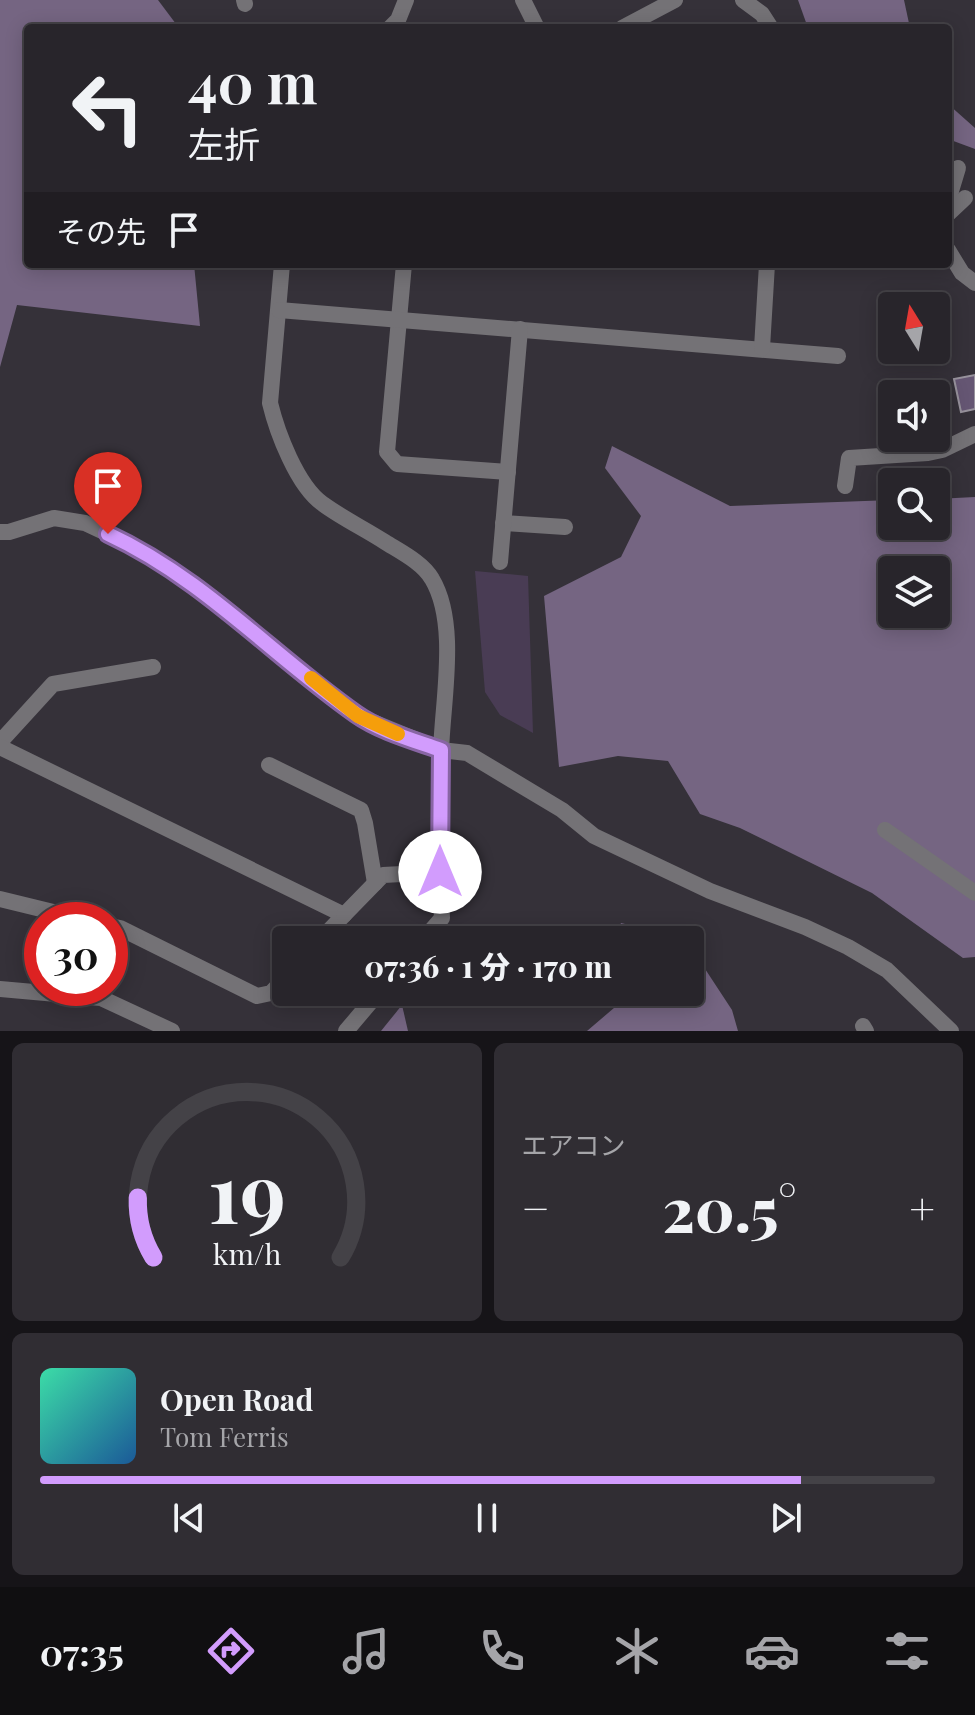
<!DOCTYPE html>
<html lang="ja">
<head>
<meta charset="utf-8">
<style>
  body { margin:0; font-family:"Playfair Display","Noto Sans JP",serif; background:#302d33; color:#f1f3f6; height:100vh; display:flex; flex-direction:column; font-size:30px; white-space:nowrap }
  * { box-sizing:border-box; margin:0 }
  p { font-size:26px; color:#a5a5a9 }
  .icon { flex:none; width:44px; height:44px; fill:none; stroke:currentColor; stroke-width:2; stroke-linecap:round; stroke-linejoin:round }
  .map { position:relative; height:1031px; overflow:hidden }
  .side { display:flex; flex-direction:column; gap:12px; padding:12px; background:#161418; flex:1 }
  .side>* { flex:none }
  .top-card { position:absolute; left:24px; top:24px; width:928px; height:244px; border-radius:8px; box-shadow:0 4px 20px #0003,0 0 0 2px #444247; background:#28252b; color:#f1f3f6; overflow:hidden }
  .needle { width:52px; rotate:349deg }
  .fabs { position:absolute; left:878px; top:292px; display:grid; gap:16px }
  .fabs a { display:grid; place-items:center; width:72px; height:72px; border-radius:8px; background:#28252b; box-shadow:0 4px 20px #0003,0 0 0 2px #444247; font-size:40px }
  .speed { position:absolute; left:24px; top:902px; display:flex; gap:16px; font-size:40px; font-weight:700; text-align:center }
  .speed>* { display:grid; place-content:center; width:104px; height:104px; border-radius:50%; background:#28252b; box-shadow:0 4px 20px #0003,0 0 0 2px #444247; line-height:1 }
  .speed .limit { border:12px solid #d22; background:#fff; color:#111 }
  .pin { position:absolute; display:grid; place-items:center; width:68px; height:68px; color:#fff; margin:-82px -34px; border-radius:50% 50% 50% 0; rotate:-45deg; box-shadow:0 0 8px #0007 }
  .pin .icon { rotate:45deg }
  .me { position:absolute; width:88px; margin:-44px; rotate:0deg; stroke-linejoin:round; filter:drop-shadow(0 0 6px #0008) }
  .turn { display:flex; align-items:center; gap:28px; height:168px; padding:0 32px; font-size:36px }
  .turn .icon { width:104px; height:104px; stroke-width:2.5 }
  .turn b { display:block; font-size:56px; line-height:68px }
  .then { display:flex; align-items:center; height:76px; padding:0 32px; background:#0003; gap:16px; font-size:30px }
  .big { font-size:60px; font-weight:800; line-height:1.1 }
  .side .tile { flex:1; display:flex; flex-direction:column; justify-content:center; gap:12px; min-width:0; padding:0 28px; border-radius:12px; background:#302d33 }
  .side .dial { align-items:center; gap:0 }
  .dial svg { height:208px; overflow:visible; fill:none; stroke:#444247; stroke-width:7; stroke-linecap:round; text-anchor:middle }
  .dial text { fill:#f1f3f6; stroke:none }
  .song { display:flex; align-items:center; gap:24px }
  .cover { width:96px; height:96px; border-radius:12px; background:linear-gradient(135deg,hsl(160 70% 55%),hsl(210 70% 35%)) }
  .played { height:8px; border-radius:4px; background:linear-gradient(90deg,#d29cfd 85%,#444247 85%) }
  .keys { display:flex; justify-content:space-around; direction:ltr }
  .heat { display:flex; justify-content:space-between; align-items:center; font-size:44px; direction:ltr }
  .side .tiles { flex:1; display:grid; gap:12px; grid-template-columns:1fr 1fr }
  .tile:last-child { grid-column:span 2 }
  .trip { position:absolute; left:272px; top:926px; width:432px; height:80px; border-radius:8px; background:#28252b; box-shadow:0 4px 20px #0003,0 0 0 2px #444247; font-weight:800; line-height:80px; text-align:center }
  .tab-bar { display:flex; height:128px; justify-content:space-around; align-items:center; background:#100f11; color:#a5a5a9 }
  .tab-bar .icon { width:56px; height:56px }
  .tab-bar .on { color:#d29cfd }
  .tab-bar b { font-size:36px; color:#f1f3f6 }
  .map>svg:first-child { display:block }
  .green { fill:#493c54 }
  .forest { fill:#756582; fill-rule:evenodd }
  .building { fill:#655673; stroke:#97929c; stroke-width:2 }
  .lines { fill:none; stroke-linecap:round; stroke-linejoin:round }
  .minor { stroke:#747276; stroke-width:16 }
  .route-casing { stroke:#8865a4; stroke-width:20 }
  .route { stroke:#d29cfd; stroke-width:14 }
  .slow { stroke:#f59e0b; stroke-width:14 }
</style>
</head>
<body>
<div class="map">
<svg width="975" height="1031" viewBox="0 0 975 1031">
  <rect width="100%" height="100%" fill="#353139"/>
  <!-- green -->
  <polygon class="green" points="475,571 528,576 533,733 500,715 485,692"/>
  <!-- forest -->
  <g class="forest">
    <polygon points="0,0 158,0 179,28 28,28 28,264 194,264 200,326 17,305 0,367"/>
    <polygon points="798,0 904,0 910,28 808,28"/>
    <polygon points="948,104 975,128 975,149 948,139"/>
    <path d="M612 446 730 506 892 500V526H936V499L975 497V957L963 958 872 893 740 828 700 814 668 761 618 756 559 767 544 596 621 557 641 516 605 468ZM892 570H936V614H892Z"/>
    <polygon points="621,923 686,939 686,940 615,940"/>
    <polygon points="690,946 732,1010 738,1031 587,1031 628,996 626,992 690,992"/>
    <polygon points="402,1005 408,1031 381,1031"/>
  </g>
  <!-- building -->
  <polygon class="building" points="975,375 975,409 961,412 954,379"/>
  <g class="lines">
    <!-- minor -->
    <g class="minor">
      <polyline points="244,0 245,4"/>
      <polyline points="523,0 537,28"/>
      <polyline points="743,0 762,14 771,28"/>
      <polyline points="390,28 398,20 406,0"/>
      <polyline points="622,28 675,0"/>
      <polyline points="948,201 958,168"/>
      <polyline points="948,214 965,198"/>
      <polyline points="948,250 962,273 975,283"/>
      <path d="M282 264 270 403C277 432 297 486 323 504 342 518 365 529 385 542 401 552 423 563 432 579 459 624 442 703 441 753 439 808 439 863 442 918L423 940"/>
      <polyline points="404,264 387,452 397,464 508,472"/>
      <polyline points="279,310 838,356"/>
      <polyline points="762,348 767,264"/>
      <polyline points="845,486 849,458 928,453 942,450 975,434"/>
      <polyline points="503,523 565,527"/>
      <polyline points="0,532 9,532 54,518 85,523 132,545 197,586 358,716 441,750 467,753 562,810 594,836 710,891 805,927 848,947 887,970 951,1031"/>
      <polyline points="500,562 520,329"/>
      <polyline points="0,742 53,684 153,667"/>
      <polyline points="0,747 344,915 320,940"/>
      <polyline points="269,765 361,810 365,823 375,883"/>
      <polyline points="885,830 975,893"/>
      <polyline points="0,899 86,920"/>
      <polyline points="344,915 383,875 440,872"/>
      <polyline points="110,926 120,928 257,996 271,993 286,977"/>
      <polyline points="0,989 101,998 172,1031"/>
      <polyline points="863,1026 866,1031"/>
      <polyline points="346,1031 379,992"/>
    </g>
  </g>
  <g class="lines">
    <defs>
      <path id="route" d="M108 534C203 578 272 655 356 714 380 731 413 740 441 750L440 872"/>
    </defs>
    <!-- route casing -->
    <use href="#route" class="route-casing"/>
    <!-- route -->
    <use href="#route" class="route"/>
    <!-- slow -->
    <polyline class="slow" points="311,678 358,716 398,734"/>
  </g>
</svg>
<div class="fabs">
<a><svg class="needle" viewBox="-14 -14 28 28"><path d="M0-13l5 13h-10z" fill="#e53935"/><path d="M0 13l5-13h-10z" fill="#a5a5a9"/></svg></a>
<a><svg class="icon" aria-label="sound" viewBox="0 0 24 24"><path d="M4 9h4l5-4v14l-5-4H4zM17 9q2 3 0 6"/></svg></a>
<a><svg class="icon" aria-label="search" viewBox="0 0 24 24"><circle cx="10" cy="10" r="6"/><path d="M15 15l6 6"/></svg></a>
<a><svg class="icon" aria-label="layers" viewBox="0 0 24 24"><path d="M12 4l9 5-9 5-9-5zM3 14l9 5 9-5"/></svg></a>
</div>
<div class="speed"><div class="limit">30</div></div>
<div class="pin" style="left:108px;top:534px;background:#d93025"><svg class="icon" aria-label="arrive" viewBox="0 0 24 24"><path d="M6 21V4h12l-3 4 3 4H6"/></svg></div>
<svg class="me" style="left:440px;top:872px" viewBox="-20 -20 40 40"><circle r="19" fill="#fff"/><path d="M0-13L10 11 0 6-10 11z" fill="#d29cfd"/></svg>
<div class="trip">07:36 · 1 分 · 170 m</div>
<div class="top-card">
<div class="turn"><svg class="icon" aria-label="left" viewBox="0 0 24 24"><path d="M17 20v-9H6M10 6l-5 5 5 5"/></svg><div><b>40 m</b>左折</div></div>
<div class="then">その先<svg class="icon" aria-label="arrive" viewBox="0 0 24 24"><path d="M6 21V4h12l-3 4 3 4H6"/></svg></div>
</div>
</div>
<section class="side">
<div class="tiles">
<div class="tile dial"><svg viewBox="0 0 100 80">
<path d="M14 69A42 42 0 1 1 86 69"/>
<path d="M14 69A42 42 0 0 1 8 46" stroke="#d29cfd"/>
<text x="50" y="56" font-size="32" font-weight="700">19</text>
<text x="50" y="72" font-size="11">km/h</text>
</svg></div>
<div class="tile"><p>エアコン</p>
<div class="heat"><a>−</a><b class="big">20.5°</b><a>+</a></div>
</div>
<div class="tile">
<div class="song"><i class="cover"></i><div><b>Open Road</b><p>Tom Ferris</p></div></div>
<div class="played"></div>
<div class="keys"><svg class="icon" aria-label="previous" viewBox="0 0 24 24"><path d="M18 5L8 12l10 7zM5 5v14"/></svg><svg class="icon" aria-label="pause" viewBox="0 0 24 24"><path d="M8 5v14M16 5v14"/></svg><svg class="icon" aria-label="next" viewBox="0 0 24 24"><path d="M6 5l10 7-10 7zM19 5v14"/></svg></div>
</div>
</div>
</section>
<nav class="tab-bar">
<b>07:35</b>
<svg class="icon on" aria-label="directions" viewBox="0 0 24 24"><path d="M12 3l9 9-9 9-9-9zM9 14v-3h6M13 9l2 2-2 2"/></svg>
<svg class="icon" aria-label="music" viewBox="0 0 24 24"><path d="M9 18V5l10-2v13"/><circle cx="6" cy="18" r="3"/><circle cx="16" cy="16" r="3"/></svg>
<svg class="icon" aria-label="phone" viewBox="0 0 24 24"><path d="M5 4h4l2 5-3 2q2 4 5 5l2-3 5 2v4C11 20 4 13 5 4z"/></svg>
<svg class="icon" aria-label="climate" viewBox="0 0 24 24"><path d="M12 3v18M4 7l16 10M4 17L20 7"/></svg>
<svg class="icon" aria-label="car" viewBox="0 0 24 24"><path d="M5 17H2v-5l4-1 3-4h7l3 4 3 1v5h-3M9 17h6M6 11h13"/><circle cx="7" cy="17" r="2"/><circle cx="17" cy="17" r="2"/></svg>
<svg class="icon" aria-label="filters" viewBox="0 0 24 24"><path d="M4 7h16M4 17h16"/><circle cx="9" cy="7" r="2"/><circle cx="15" cy="17" r="2"/></svg>
</nav>
</body>
</html>
